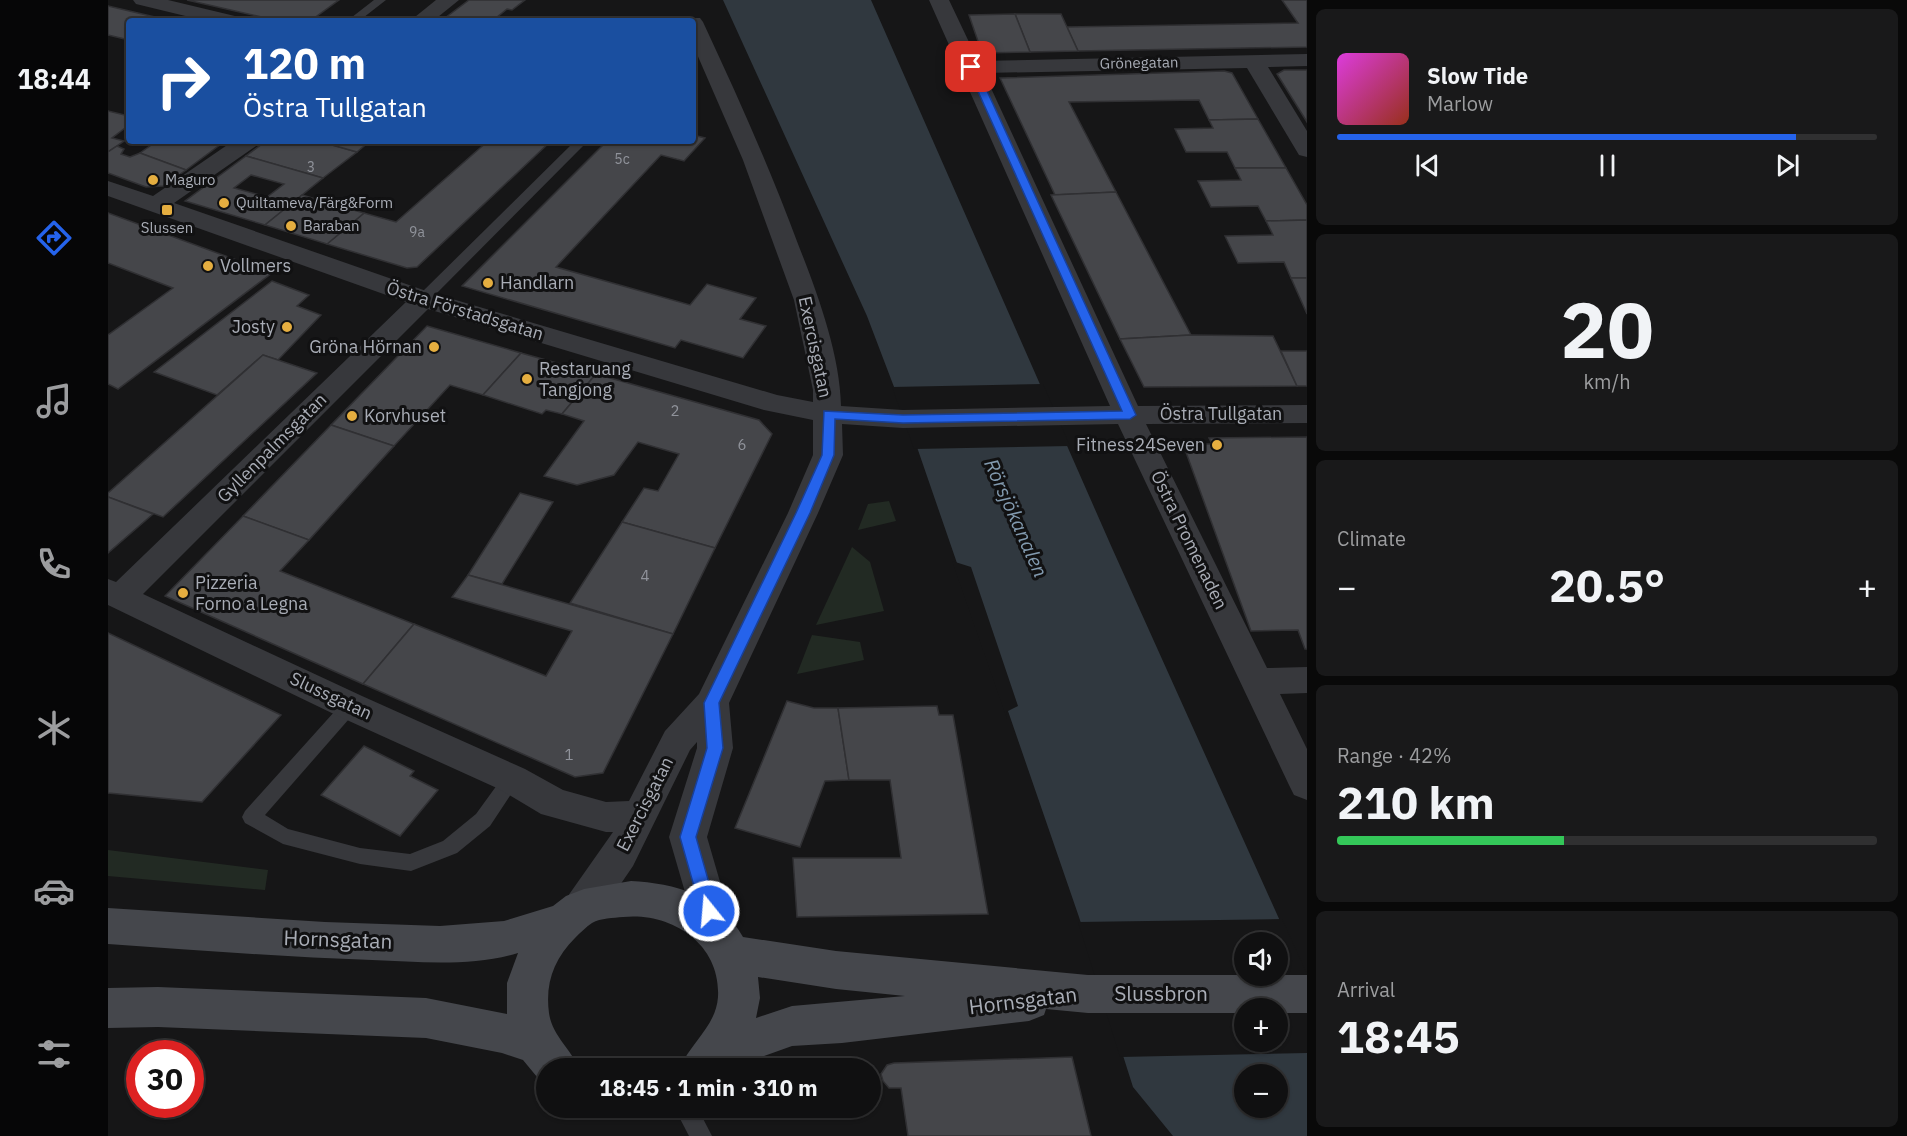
<!DOCTYPE html>
<html lang="en">
<head>
<meta charset="utf-8">
<style>
  body { margin:0; font-family:"IBM Plex Sans",sans-serif; background:#19191a; color:#f1f3f6; height:100vh; display:flex; flex-direction:column; font-size:22px; white-space:nowrap }
  * { box-sizing:border-box; margin:0 }
  p { font-size:20px; color:#9c9d9f }
  .icon { flex:none; width:33px; height:33px; fill:none; stroke:currentColor; stroke-width:2; stroke-linecap:round; stroke-linejoin:round }
  .map { position:relative; flex:1; overflow:hidden }
  .panel { display:flex; flex-direction:column; gap:9px; padding:9px; background:#090909; width:600px }
  .panel>* { flex:none }
  .guide { position:absolute; left:18px; top:18px; width:570px; height:126px; border-radius:6px; box-shadow:0 2px 4px #0004,0 0 0 2px #303031; background:#1a4fa0; color:#fff; overflow:hidden }
  .buttons { position:absolute; left:1126px; top:932px; display:grid; gap:12px }
  .buttons a { display:grid; place-items:center; width:54px; height:54px; border-radius:50%; background:#101011; box-shadow:0 2px 4px #0004,0 0 0 2px #303031; font-size:30px }
  .speed { position:absolute; left:18px; top:1040px; display:flex; gap:12px; font-size:30px; font-weight:700; text-align:center }
  .speed>* { display:grid; place-content:center; width:78px; height:78px; border-radius:50%; background:#101011; box-shadow:0 2px 4px #0004,0 0 0 2px #303031; line-height:1 }
  .speed .limit { border:9px solid #d22; background:#fff; color:#111 }
  .pin { position:absolute; display:grid; place-items:center; width:51px; height:51px; color:#fff; margin:-26px; border-radius:12px; box-shadow:0 3px 9px #0006 }
  .me { position:absolute; width:66px; margin:-33px; rotate:343deg; stroke-linejoin:round; filter:drop-shadow(0 0 4px #0008) }
  .turn { display:flex; align-items:center; gap:21px; height:126px; padding:0 18px; font-size:27px }
  .turn .icon { width:78px; height:78px; stroke-width:2.5 }
  .turn b { display:block; font-size:42px; line-height:51px }
  .big { font-size:45px; font-weight:700; line-height:1.1 }
  .panel .tile { flex:1; display:flex; flex-direction:column; justify-content:center; gap:9px; min-width:0; padding:0 21px; border-radius:9px; background:#19191a }
  .panel .dial { align-items:center; gap:0 }
  .dial b { font-size:78px; line-height:1 }
  .song { display:flex; align-items:center; gap:18px }
  .cover { width:72px; height:72px; border-radius:9px; background:linear-gradient(135deg,hsl(300 70% 55%),hsl(10 70% 35%)) }
  .played { height:6px; border-radius:3px; background:linear-gradient(90deg,#2563eb 85%,#303031 85%) }
  .keys { display:flex; justify-content:space-around; direction:ltr }
  .heat { display:flex; justify-content:space-between; align-items:center; font-size:33px; direction:ltr }
  .charge { height:9px; border-radius:4px; background:linear-gradient(90deg,#34c759 42%,#303031 0) }
  .trip { position:absolute; left:428px; top:1058px; width:345px; height:60px; border-radius:30px; background:#101011; box-shadow:0 2px 4px #0004,0 0 0 2px #303031; font-weight:700; line-height:60px; text-align:center }
  main { display:flex; flex:1; min-height:0 }
  .tab-bar { display:flex; flex-direction:column; width:108px; justify-content:space-around; align-items:center; background:#060607; color:#9c9d9f }
  .tab-bar .icon { width:42px; height:42px }
  .tab-bar .active { color:#2563eb }
  .tab-bar b { font-size:27px; color:#f1f3f6 }
  .map>svg:first-child { display:block }
  .green { fill:#222a23 }
  .water { fill:#30383f; fill-rule:evenodd }
  .pier { fill:#161617; fill-rule:evenodd }
  .building { fill:#45464a; stroke:#303033; stroke-width:1.5; fill-rule:evenodd }
  .lines { fill:none; stroke-linecap:round; stroke-linejoin:round }
  .lane { fill:#37383c; fill-rule:evenodd }
  .street { fill:#37383c; fill-rule:evenodd }
  .secondary { fill:#45474c; fill-rule:evenodd }
  .route { fill:#2563eb; stroke:#184099; stroke-width:1.5 }
  .poi-dot { fill:#e5ae40; stroke:#111112; stroke-width:2 }
  .labels { text-anchor:middle; stroke-width:6; stroke-linejoin:round; paint-order:stroke }
  .far-number-label { font-size:14px; fill:#90939b }
  .far-street-label { font-size:15px; fill:#a9adb6; stroke:#111112 }
  .far-poi-label { font-size:15px; fill:#a9adb6; stroke:#111112; text-anchor:start }
  .number-label { font-size:15px; fill:#90939b }
  .poi-label { font-size:18px; fill:#a9adb6; stroke:#111112; text-anchor:start }
  .street-label { font-size:18px; fill:#a9adb6; stroke:#111112 }
  .water-label { font-size:20px; font-style:italic; fill:#829aaf; stroke:#111112 }
  .near-street-label { font-size:21px; fill:#a9adb6; stroke:#111112 }
</style>
</head>
<body>
<main>
<nav class="tab-bar">
<b>18:44</b>
<svg class="icon active" aria-label="directions" viewBox="0 0 24 24"><path d="M12 3l9 9-9 9-9-9zM9 14v-3h6M13 9l2 2-2 2"/></svg>
<svg class="icon" aria-label="music" viewBox="0 0 24 24"><path d="M9 18V5l10-2v13"/><circle cx="6" cy="18" r="3"/><circle cx="16" cy="16" r="3"/></svg>
<svg class="icon" aria-label="phone" viewBox="0 0 24 24"><path d="M5 4h4l2 5-3 2q2 4 5 5l2-3 5 2v4C11 20 4 13 5 4z"/></svg>
<svg class="icon" aria-label="climate" viewBox="0 0 24 24"><path d="M12 3v18M4 7l16 10M4 17L20 7"/></svg>
<svg class="icon" aria-label="car" viewBox="0 0 24 24"><path d="M5 17H2v-5l4-1 3-4h7l3 4 3 1v5h-3M9 17h6M6 11h13"/><circle cx="7" cy="17" r="2"/><circle cx="17" cy="17" r="2"/></svg>
<svg class="icon" aria-label="filters" viewBox="0 0 24 24"><path d="M4 7h16M4 17h16"/><circle cx="9" cy="7" r="2"/><circle cx="15" cy="17" r="2"/></svg>
</nav>
<div class="map">
<svg width="1199" height="1136" viewBox="0 0 1199 1136">
  <rect width="100%" height="100%" fill="#161617"/>
  <!-- green -->
  <g class="green">
    <polygon points="781,501 788,521 750,530 760,504"/>
    <polygon points="744,547 762,562 776,611 708,625"/>
    <polygon points="704,635 752,642 756,660 689,674"/>
    <polygon points="0,850 160,870 157,890 0,876"/>
  </g>
  <!-- water -->
  <path class="water" d="M615 0H763L1004 548 1199 981V1136H1065L1025 1087 971 917 810 450 759 316ZM1137 942H1170V975H1137ZM1137 1008H1170V1041H1137ZM1137 1074H1170V1107H1137Z"/>
  <!-- pier -->
  <g class="pier">
    <polygon points="935,384 962,446 806,449 784,387"/>
    <polygon points="844,561 863,567 910,706 898,712 899,719"/>
    <path d="M1174 919 1199 974V1053L1012 1057 970 922ZM1137 942H1170V975H1137ZM1137 1008H1170V1041H1137Z"/>
  </g>
  <!-- building -->
  <g class="building">
    <polygon points="79,0 231,0 202,21 171,21"/>
    <polygon points="361,0 417,0 404,10 399,9 388,18 390,21 333,21"/>
    <polygon points="1174,0 1199,0 1199,47 970,51 959,27 1190,23"/>
    <polygon points="0,6 64,21 21,21 21,40 0,35"/>
    <polygon points="907,14 953,14 970,51 922,52"/>
    <polygon points="907,14 922,52 874,53 861,15"/>
    <polygon points="1176,70 1199,70 1199,122 1169,74"/>
    <polygon points="1116,71 1124,73 1150,119 1101,120 1091,100 961,102 1008,192 947,195 892,78"/>
    <polygon points="0,111 21,116 21,125 4,138 16,141 0,152"/>
    <polygon points="1150,119 1178,168 1127,168 1119,152 1078,152 1067,129 1105,128 1101,120"/>
    <polygon points="585,135 597,138 576,161 553,155 448,267 582,305 599,284 648,298 632,319 658,326 635,358 573,340 567,348 354,286 499,141 585,141"/>
    <polygon points="49,141 117,141 78,170 32,153"/>
    <polygon points="158,141 210,141 249,152 215,178 138,156"/>
    <polygon points="210,141 262,141 249,152"/>
    <polygon points="380,141 443,141 309,267 299,268 219,244 256,213 288,222"/>
    <polygon points="9,146 16,149 13,154 22,157 32,153 78,170 55,186 38,187 0,173 0,152"/>
    <path d="M138 156 215 178 157 225 77 201ZM143 175 176 184 159 197 126 188Z"/>
    <polygon points="1127,168 1178,168 1199,205 1199,220 1158,221 1150,206 1103,207 1090,181 1133,180"/>
    <polygon points="1008,192 1083,335 1012,339 943,195"/>
    <polygon points="194,195 235,207 256,213 219,244 157,225"/>
    <polygon points="0,213 164,273 10,389 0,384 0,335 65,288 0,263"/>
    <polygon points="1199,220 1199,278 1183,278 1176,262 1130,263 1117,236 1165,235 1158,221"/>
    <polygon points="1183,278 1199,278 1199,314"/>
    <polygon points="164,281 201,295 189,306 213,315 170,360 155,355 109,395 46,372"/>
    <polygon points="319,326 413,353 375,395 342,385 286,446 223,425"/>
    <polygon points="1083,335 1165,336 1189,386 1036,387 1012,339"/>
    <polygon points="1173,351 1199,351 1199,386 1189,386"/>
    <polygon points="413,353 488,374 454,414 438,410 434,414 375,395"/>
    <polygon points="155,355 209,373 55,517 0,497 0,493"/>
    <polygon points="488,374 651,420 664,434 607,548 514,522 536,488 550,491 571,454 530,442 506,475 469,485 436,476 476,421 454,414"/>
    <polygon points="223,425 286,446 201,540 135,516"/>
    <polygon points="1199,437 1199,649 1197,649 1190,630 1143,631 1075,444 1104,444 1101,438"/>
    <polygon points="412,493 445,502 394,584 360,575"/>
    <polygon points="0,497 45,514 0,553"/>
    <polygon points="135,516 201,540 172,571 306,624 255,684 57,596"/>
    <polygon points="514,522 607,548 565,634 462,603"/>
    <polygon points="360,575 565,634 495,773 467,777 255,684 306,624 438,676 464,631 344,597"/>
    <polygon points="0,633 173,715 94,802 0,793"/>
    <polygon points="679,701 706,708 730,708 741,780 717,781 692,847 627,828"/>
    <polygon points="829,706 831,715 845,715 880,914 689,917 685,858 793,858 782,780 741,780 730,708"/>
    <polygon points="256,746 306,771 302,776 330,790 292,836 213,795"/>
    <polygon points="964,1057 983,1136 800,1136 793,1088 781,1088 775,1081 773,1074 779,1065 786,1063"/>
  </g>
  <g class="lines">
    <!-- lane -->
    <g class="lane">
      <polygon points="266,0 278,0 251,21 239,21"/>
      <polygon points="467,141 480,141 320,302 310,302 308,299 310,296"/>
      <polygon points="242,699 248,701 251,706 248,711 157,815 180,829 252,848 302,854 335,841 368,814 397,774 404,771 411,774 413,779 382,826 349,853 303,871 252,864 175,844 137,823 134,817 137,811 236,701"/>
      <polygon points="566,1107 589,1107 604,1136 581,1136"/>
    </g>
    <!-- street -->
    <g class="street">
      <polygon points="25,0 60,0 131,17 134,21 98,21 28,4"/>
      <polygon points="328,0 351,0 325,21 302,21"/>
      <path d="M821 0H841L870 61 1199 54V66L1160 67 1199 131V157L1191 155 1188 150 1139 68 876 73 1030 406 1199 405V423L1038 424 1159 668 1199 667V693L1172 694 1199 749V800L1186 795 1181 785 1010 424 795 428 734 424 735 455 710 513 621 703 625 748 599 837 626 930 621 942 607 947 593 942 588 930 561 837 589 748V742L582 750 525 866 488 920 474 925 460 920 455 908 460 896 505 832H498L433 814 391 789 230 716 0 605V579L8 582 298 302 0 196V181L45 196 125 141H151L148 146 66 203 324 293 669 395 705 402V390L686 300 635 160 585 45V21H576L578 18H592L595 22C629 95 662 168 690 244 709 292 732 354 733 406L795 410 1002 406ZM320 309 656 410 705 420V455L680 513 591 694 557 731 521 801 498 802 455 790 417 769 254 696 35 594Z"/>
    </g>
    <!-- secondary -->
    <path class="secondary" d="M523 881C566 883 613 896 635 937L728 951 980 975H1199V1013H1170V1008H1137V1013H980L938 1009 936 1015 921 1021 734 1043 684 1046 622 1068H572C583 1042 608 1026 610 997 613 944 564 912 515 917 505 918 493 918 484 923 478 927 472 933 467 938 446 959 437 983 441 1013 444 1035 462 1048 471 1068H438V1085L434 1083 415 1060 394 1053 318 1038 50 1027 0 1028V988L50 987 318 998 399 1014V983L410 953C364 967 312 962 264 960 176 957 88 950 0 944V908L217 922 332 926 396 921 445 906 458 896 476 889ZM650 977 728 989 797 996 684 1006 648 1018 652 998Z"/>
  </g>
  <!-- route -->
  <polygon class="route" points="863,64 868,67 1028,415 1022,419 795,423 727,419 726,455 702,513 611,703 615,748 588,837 609,911 607,916 601,918 595,916 593,911 572,837 599,748 596,703 688,513 714,455 716,411 795,415 1014,411 859,67"/>
  <!-- markers -->
  <g class="poi-dot">
    <circle cx="45" cy="180" r="6"/>
    <circle cx="116" cy="203" r="6"/>
    <rect x="53" y="204" width="12" height="12" rx="3"/>
    <circle cx="183" cy="226" r="6"/>
    <circle cx="100" cy="266" r="6"/>
    <circle cx="380" cy="283" r="6"/>
    <circle cx="179" cy="327" r="6"/>
    <circle cx="326" cy="347" r="6"/>
    <circle cx="419" cy="379" r="6"/>
    <circle cx="244" cy="416" r="6"/>
    <circle cx="1109" cy="445" r="6"/>
    <circle cx="75" cy="593" r="6"/>
  </g>
  <g class="labels">
    <!-- far-number labels -->
    <g class="far-number-label">
      <text x="514" y="164">5c</text>
      <text x="203" y="172">3</text>
      <text x="309" y="237">9a</text>
    </g>
    <!-- far-street labels -->
    <g class="far-street-label">
      <text transform="translate(1031 63) rotate(-1)" y="5">Grönegatan</text>
    </g>
    <!-- far-poi labels -->
    <g class="far-poi-label">
      <text x="57" y="185">Maguro</text>
      <text x="128" y="208">Quiltameva/Färg&amp;Form</text>
      <text x="195" y="231">Baraban</text>
      <text x="59" y="233" text-anchor="middle">Slussen</text>
    </g>
    <!-- number labels -->
    <g class="number-label">
      <text x="567" y="416">2</text>
      <text x="634" y="450">6</text>
      <text x="537" y="581">4</text>
      <text x="461" y="760">1</text>
    </g>
    <!-- poi labels -->
    <g class="poi-label">
      <text x="112" y="272">Vollmers</text>
      <text x="392" y="289">Handlarn</text>
      <text x="167" y="333" text-anchor="end">Josty</text>
      <text x="314" y="353" text-anchor="end">Gröna Hörnan</text>
      <text x="431" y="375">Restaruang<tspan x="431" dy="21">Tangjong</tspan></text>
      <text x="256" y="422">Korvhuset</text>
      <text x="1097" y="451" text-anchor="end">Fitness24Seven</text>
      <text x="87" y="589">Pizzeria<tspan x="87" dy="21">Forno a Legna</tspan></text>
    </g>
    <!-- street labels -->
    <g class="street-label">
      <text transform="translate(357 311) rotate(17)" y="6">Östra Förstadsgatan</text>
      <text transform="translate(707 347) rotate(78)" y="6">Exercisgatan</text>
      <text x="1113" y="420">Östra Tullgatan</text>
      <text transform="translate(164 448) rotate(-45)" y="6">Gyllenpalmsgatan</text>
      <text transform="translate(1081 540) rotate(64)" y="6">Östra Promenaden</text>
      <text transform="translate(223 696) rotate(25)" y="6">Slussgatan</text>
      <text transform="translate(537 804) rotate(-63)" y="6">Exercisgatan</text>
    </g>
    <!-- water labels -->
    <g class="water-label">
      <text transform="translate(908 518) rotate(66)" y="7">Rörsjökanalen</text>
    </g>
    <!-- near-street labels -->
    <g class="near-street-label">
      <text transform="translate(230 940) rotate(2)" y="7">Hornsgatan</text>
      <text x="1053" y="1001">Slussbron</text>
      <text transform="translate(915 1001) rotate(-7)" y="7">Hornsgatan</text>
    </g>
  </g>
</svg>
<div class="buttons">
<a><svg class="icon" aria-label="sound" viewBox="0 0 24 24"><path d="M4 9h4l5-4v14l-5-4H4zM17 9q2 3 0 6"/></svg></a>
<a>+</a>
<a>−</a>
</div>
<div class="speed"><div class="limit">30</div></div>
<div class="pin" style="left:863px;top:67px;background:#d93025"><svg class="icon" aria-label="arrive" viewBox="0 0 24 24"><path d="M6 21V4h12l-3 4 3 4H6"/></svg></div>
<svg class="me" style="left:601px;top:911px" viewBox="-20 -20 40 40"><circle r="17" fill="#2563eb" stroke="#fff" stroke-width="3"/><path d="M0-11L8 9 0 5-8 9z" fill="#fff"/></svg>
<div class="trip">18:45 · 1 min · 310 m</div>
<div class="guide">
<div class="turn"><svg class="icon" aria-label="right" viewBox="0 0 24 24"><path d="M7 20v-9h11M14 6l5 5-5 5"/></svg><div><b>120 m</b>Östra Tullgatan</div></div>
</div>
</div>
<section class="panel">
<div class="tile">
<div class="song"><i class="cover"></i><div><b>Slow Tide</b><p>Marlow</p></div></div>
<div class="played"></div>
<div class="keys"><svg class="icon" aria-label="previous" viewBox="0 0 24 24"><path d="M18 5L8 12l10 7zM5 5v14"/></svg><svg class="icon" aria-label="pause" viewBox="0 0 24 24"><path d="M8 5v14M16 5v14"/></svg><svg class="icon" aria-label="next" viewBox="0 0 24 24"><path d="M6 5l10 7-10 7zM19 5v14"/></svg></div>
</div>
<div class="tile dial"><b>20</b><p>km/h</p></div>
<div class="tile"><p>Climate</p>
<div class="heat"><a>−</a><b class="big">20.5°</b><a>+</a></div>
</div>
<div class="tile"><p>Range · 42%</p><b class="big">210 km</b><div class="charge"></div></div>
<div class="tile"><p>Arrival</p><b class="big">18:45</b></div>
</section>
</main>
</body>
</html>
